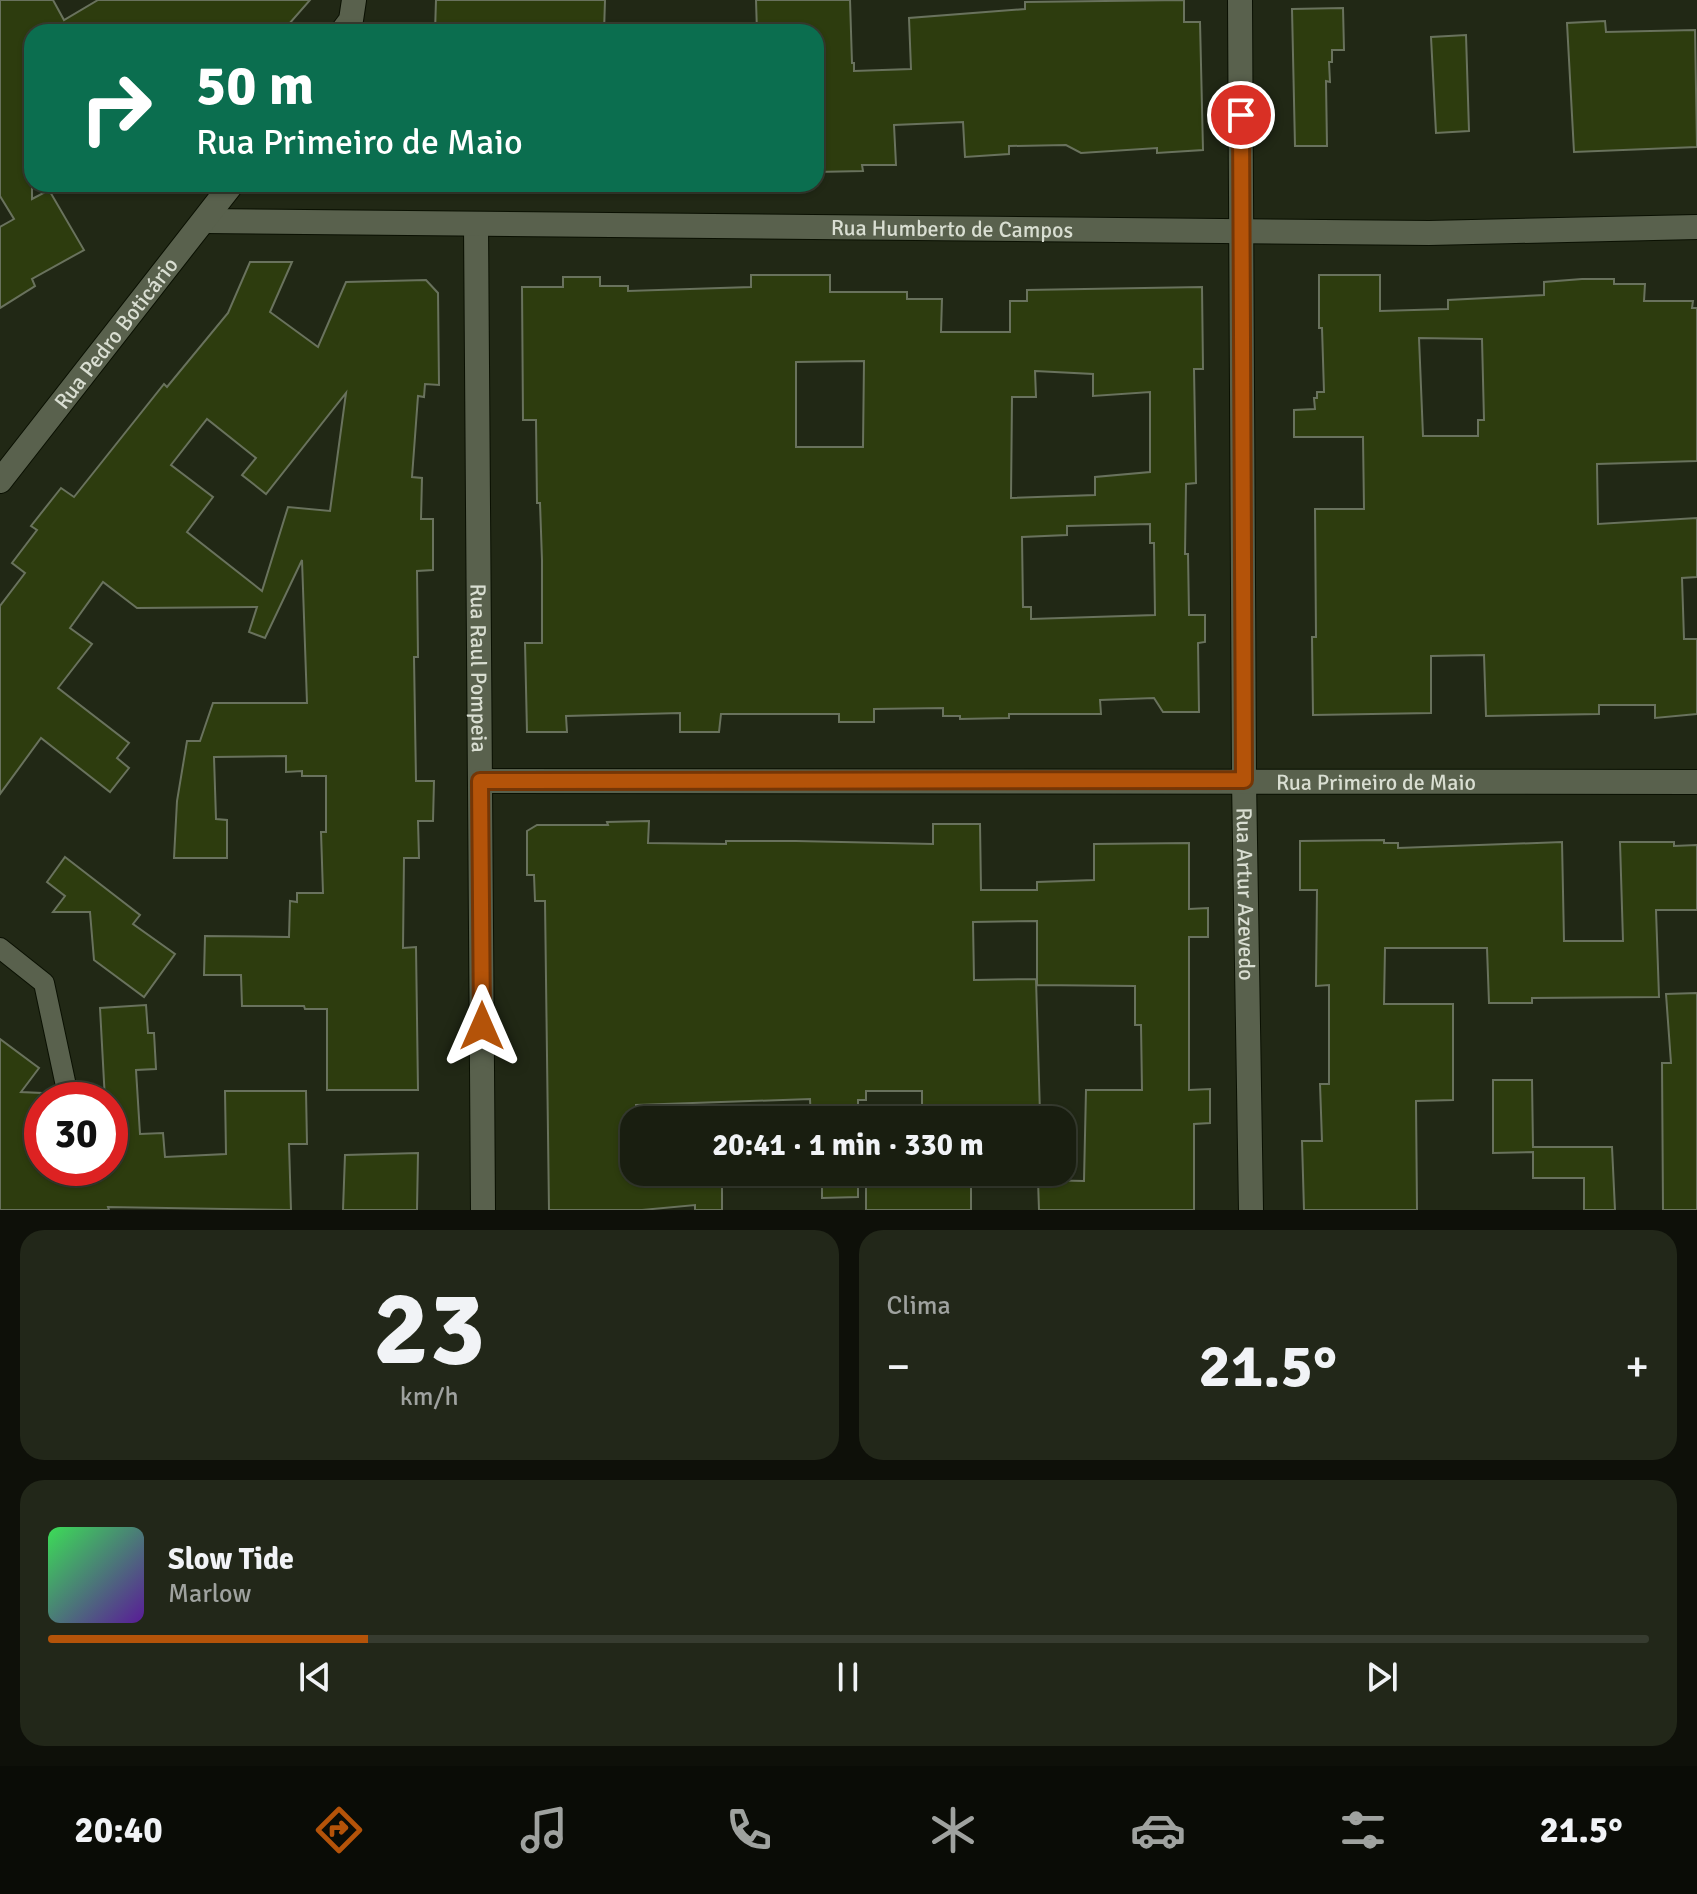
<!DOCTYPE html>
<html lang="pt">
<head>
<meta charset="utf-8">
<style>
  body { margin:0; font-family:Signika,sans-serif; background:#222719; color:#f1f3f6; height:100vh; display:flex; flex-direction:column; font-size:30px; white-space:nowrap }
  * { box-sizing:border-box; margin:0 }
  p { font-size:26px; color:#9fa29f }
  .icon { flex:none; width:44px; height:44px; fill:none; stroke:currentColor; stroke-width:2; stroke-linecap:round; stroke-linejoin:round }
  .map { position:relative; height:1210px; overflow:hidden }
  .details { display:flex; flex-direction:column; gap:20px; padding:20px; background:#0e1009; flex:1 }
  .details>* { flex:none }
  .hud { position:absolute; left:24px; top:24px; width:800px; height:168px; border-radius:24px; box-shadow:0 2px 6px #0004,0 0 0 2px #373c30; background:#0b6e4f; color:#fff; overflow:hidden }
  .speed { position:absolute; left:24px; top:1082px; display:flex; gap:16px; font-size:40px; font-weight:700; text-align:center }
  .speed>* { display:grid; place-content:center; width:104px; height:104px; border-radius:50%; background:#191e10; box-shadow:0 2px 6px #0004,0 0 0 2px #373c30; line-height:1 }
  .speed .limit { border:12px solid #d22; background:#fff; color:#111 }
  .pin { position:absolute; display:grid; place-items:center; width:68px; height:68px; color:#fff; margin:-34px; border:4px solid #fff; border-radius:50%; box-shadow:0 2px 8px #0007 }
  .me { position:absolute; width:88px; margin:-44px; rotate:0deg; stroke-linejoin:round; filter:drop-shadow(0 0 6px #0008) }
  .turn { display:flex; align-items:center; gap:28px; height:168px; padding:0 40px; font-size:36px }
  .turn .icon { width:104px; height:104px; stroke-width:2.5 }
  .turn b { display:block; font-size:56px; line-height:68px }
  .big { font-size:60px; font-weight:700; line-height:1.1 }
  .details .card { flex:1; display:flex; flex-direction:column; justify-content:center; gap:12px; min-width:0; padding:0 28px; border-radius:24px; background:#222719 }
  .details .dial { align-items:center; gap:0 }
  .dial b { font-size:104px; line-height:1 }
  .song { display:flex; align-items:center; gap:24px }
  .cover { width:96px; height:96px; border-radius:12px; background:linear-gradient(135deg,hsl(130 70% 55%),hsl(270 70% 35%)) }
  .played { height:8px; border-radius:4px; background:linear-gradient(90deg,#b45309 20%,#373c30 20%) }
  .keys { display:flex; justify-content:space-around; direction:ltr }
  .heat { display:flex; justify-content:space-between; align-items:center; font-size:44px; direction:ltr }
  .details .tiles { flex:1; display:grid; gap:20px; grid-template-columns:1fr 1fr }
  .card:last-child { grid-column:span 2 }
  .trip { position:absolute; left:620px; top:1106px; width:456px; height:80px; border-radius:24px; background:#191e10; box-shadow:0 2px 6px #0004,0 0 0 2px #373c30; font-weight:700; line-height:80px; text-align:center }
  .menu { display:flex; height:128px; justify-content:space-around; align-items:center; background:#0a0c06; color:#9fa29f }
  .menu .icon { width:56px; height:56px }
  .menu .selected { color:#b45309 }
  .menu b { font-size:36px; color:#f1f3f6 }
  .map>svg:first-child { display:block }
  .building { fill:#2d3c0e; stroke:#69725d; stroke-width:2; fill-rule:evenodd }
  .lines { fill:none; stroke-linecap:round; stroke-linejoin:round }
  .service-casing { stroke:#0a1002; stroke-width:22 }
  .minor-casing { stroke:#0a1002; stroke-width:26 }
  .tertiary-casing { stroke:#0a1002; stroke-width:26 }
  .service { stroke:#59614d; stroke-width:20 }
  .minor { stroke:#59614d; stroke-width:24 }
  .tertiary { stroke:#59614d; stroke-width:24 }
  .route-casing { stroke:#753606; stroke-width:20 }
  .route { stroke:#b45309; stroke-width:14 }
  .labels { text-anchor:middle; stroke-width:8; stroke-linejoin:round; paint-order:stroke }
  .street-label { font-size:22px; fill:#d9ded2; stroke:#0c0f07 }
</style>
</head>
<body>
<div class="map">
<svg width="1697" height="1210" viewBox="0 0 1697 1210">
  <rect width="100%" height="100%" fill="#212815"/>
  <!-- building -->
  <g class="building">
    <polygon points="0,0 53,0 64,20 98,0 310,0 282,32 32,32 32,199 49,190 84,250 32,279 35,286 0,308 0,227 14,219 0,196"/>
    <polygon points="436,0 605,0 604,32 435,32"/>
    <polygon points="756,0 850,0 852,63 854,63 854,71 911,69 909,18 1025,9 1025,2 1184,0 1184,22 1200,22 1203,150 1157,153 1157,148 1081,153 1066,145 1009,146 1009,154 965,157 963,122 894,125 896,165 862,165 863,171 816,172 816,32 757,32"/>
    <polygon points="1343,8 1344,50 1332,50 1332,62 1329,62 1330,82 1326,81 1327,146 1295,146 1292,9"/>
    <polygon points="1605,21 1606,32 1695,30 1697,147 1574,152 1567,23"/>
    <polygon points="1466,35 1469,131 1436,133 1431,37"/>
    <path d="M250 262H292L270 312 318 347 346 282 426 280 438 293 439 385 425 384 424 397 418 396 412 477 422 478 421 519H433V570L417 571 418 657H414L416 781H434L433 821H418L419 858H404L403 948 416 947 418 1090H327V1009H305L304 1006H242L241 975H204L205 936 289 937 290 901 297 902V893H323L321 832H326V776H302V771L286 772V756L214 757 216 819 227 820V858H174L177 801 187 741H200L213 703H307L302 560 265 638 249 632 257 607 137 608 103 582 70 628 92 644 58 688 129 743 117 758 129 768 110 792 41 738 0 794V606L25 573 12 563 37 530 31 526 61 488 74 497 164 384 167 387 228 313ZM346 393 330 511 288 507 262 591 187 532 213 497 171 465 207 419 256 458 242 475 266 494Z"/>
    <path d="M751 275H830V292H907V299H942L941 332H1010V301H1027V290L1202 287 1203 369H1194L1196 483 1186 484 1185 554H1188L1189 615H1205V642L1198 643 1199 712H1163L1154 698 1100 700 1101 714H1009V718L960 719V716H943V708L874 709V722H839V714H721L719 732H680V713L566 716 567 732H527L525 643H542V560L540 503H537L536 420H523L522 287H563V277H600V286H628V291L751 287ZM864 361 863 447H796V362ZM1035 371 1093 374V396L1150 392V472L1095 477V495L1011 498 1012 397H1036ZM1150 524V543H1154L1155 615 1031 619V607H1023L1022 537 1067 535V526Z"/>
    <path d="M1319 275H1380V311L1448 309V300L1544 295V282L1582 279H1614V284H1645L1644 301H1693L1692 308H1697V461L1597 464 1598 524 1697 518V577L1682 578 1684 639H1697V714L1655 718V705H1599V714L1486 716 1484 655 1431 656V713L1313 715 1312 637H1316L1315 509H1364L1363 437H1294V410L1315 409 1314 398H1317V392H1324L1322 328H1319ZM1419 338 1482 339 1484 420H1478V436H1423Z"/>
    <polygon points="649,821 648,843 726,844 726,841 796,841 933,844 933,824 980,824 981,890 1037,890 1037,882 1094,880 1094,844 1189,843 1189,909 1208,908 1208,937 1189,937 1189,1090 1210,1089 1210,1123 1194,1124 1194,1210 1039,1210 1038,1180 1084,1181 1086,1090 1142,1090 1141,1025 1135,1025 1135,986 1037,985 1037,921 973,922 974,980 1036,979 1040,1114 922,1117 922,1091 866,1091 866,1100 858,1100 858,1120 811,1120 810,1099 636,1105 634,1172 722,1172 722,1210 695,1210 695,1205 642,1210 549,1210 545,901 535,901 534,875 527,875 527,831 537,825 608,825 607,822"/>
    <polygon points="1384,840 1384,843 1398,843 1398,848 1562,842 1564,941 1623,941 1620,842 1674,842 1674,846 1697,845 1697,910 1656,910 1659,997 1532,998 1532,1003 1489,1003 1487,948 1385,948 1384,1004 1453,1004 1453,1100 1416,1101 1417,1210 1304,1210 1302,1141 1322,1141 1320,1084 1329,1084 1329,985 1316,986 1317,890 1300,890 1300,841"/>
    <polygon points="65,857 140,915 133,924 175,954 144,997 94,960 90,912 53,912 65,896 47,882"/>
    <polygon points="1697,993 1697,1210 1663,1210 1662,1063 1671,1063 1666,994"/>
    <polygon points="146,1005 148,1033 154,1033 156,1069 136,1070 140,1134 163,1133 165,1157 226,1154 225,1091 306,1091 307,1144 289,1144 291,1210 108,1207 109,1210 0,1210 0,1039 39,1068 21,1092 42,1093 42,1168 110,1168 110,1100 105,1100 100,1008"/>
    <polygon points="1493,1080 1532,1080 1533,1147 1612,1147 1615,1210 1584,1210 1584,1178 1533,1178 1533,1152 1493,1153"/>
    <polygon points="418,1153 417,1210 343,1210 345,1155"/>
    <polygon points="822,1172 858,1172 858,1197 822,1198"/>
    <polygon points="866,1172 938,1172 938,1180 971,1179 971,1210 866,1210"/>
  </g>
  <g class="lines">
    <defs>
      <polyline id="service" points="0,948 44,983 69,1100"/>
      <g id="minor">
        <path id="s1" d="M1240 0 1244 780 1251 1210"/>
        <path id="s2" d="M476 224 483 1210"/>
        <path id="s3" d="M480 781 1697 782"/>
      </g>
      <g id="tertiary">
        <polyline points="342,32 351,20 354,0"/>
        <path id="s4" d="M206 221 1429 233 1697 227"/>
        <path id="s5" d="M0 481 232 184"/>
      </g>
    </defs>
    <!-- service casing -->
    <use href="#service" class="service-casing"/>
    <!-- minor casing -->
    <use href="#minor" class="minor-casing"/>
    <!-- tertiary casing -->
    <use href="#tertiary" class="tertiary-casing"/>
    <!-- service -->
    <use href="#service" class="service"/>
    <!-- minor -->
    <use href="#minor" class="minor"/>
    <!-- tertiary -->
    <use href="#tertiary" class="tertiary"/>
  </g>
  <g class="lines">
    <defs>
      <polyline id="route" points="482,1026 480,781 1244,780 1241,115"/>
    </defs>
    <!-- route casing -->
    <use href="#route" class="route-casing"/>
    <!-- route -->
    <use href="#route" class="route"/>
  </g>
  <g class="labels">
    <!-- street labels -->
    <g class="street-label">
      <text dy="8" stroke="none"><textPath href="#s4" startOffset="746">Rua Humberto de Campos</textPath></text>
      <text dy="8" stroke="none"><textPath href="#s5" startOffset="188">Rua Pedro Boticário</textPath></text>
      <text dy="8" stroke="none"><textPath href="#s2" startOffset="444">Rua Raul Pompeia</textPath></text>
      <text dy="8" stroke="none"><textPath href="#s3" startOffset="896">Rua Primeiro de Maio</textPath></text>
      <text dy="8" stroke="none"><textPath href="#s1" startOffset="894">Rua Artur Azevedo</textPath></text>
    </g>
  </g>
</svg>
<div class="speed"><div class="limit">30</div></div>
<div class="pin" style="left:1241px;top:115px;background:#d93025"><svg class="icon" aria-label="arrive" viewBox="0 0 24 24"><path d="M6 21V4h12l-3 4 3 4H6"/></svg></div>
<svg class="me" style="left:482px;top:1026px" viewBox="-20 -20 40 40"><path d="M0-17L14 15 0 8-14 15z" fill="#b45309" stroke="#fff" stroke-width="4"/></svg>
<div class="trip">20:41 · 1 min · 330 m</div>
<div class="hud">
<div class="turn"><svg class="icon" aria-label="right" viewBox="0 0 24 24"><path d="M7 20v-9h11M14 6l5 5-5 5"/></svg><div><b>50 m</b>Rua Primeiro de Maio</div></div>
</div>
</div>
<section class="details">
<div class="tiles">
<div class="card dial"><b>23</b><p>km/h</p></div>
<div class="card"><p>Clima</p>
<div class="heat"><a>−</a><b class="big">21.5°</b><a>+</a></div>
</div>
<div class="card">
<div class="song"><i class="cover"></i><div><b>Slow Tide</b><p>Marlow</p></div></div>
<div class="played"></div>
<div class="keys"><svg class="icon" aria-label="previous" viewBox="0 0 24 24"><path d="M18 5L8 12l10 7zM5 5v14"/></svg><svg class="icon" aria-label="pause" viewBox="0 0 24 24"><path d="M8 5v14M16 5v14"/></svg><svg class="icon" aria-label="next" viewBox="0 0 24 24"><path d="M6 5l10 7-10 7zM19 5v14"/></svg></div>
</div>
</div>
</section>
<nav class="menu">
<b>20:40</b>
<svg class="icon selected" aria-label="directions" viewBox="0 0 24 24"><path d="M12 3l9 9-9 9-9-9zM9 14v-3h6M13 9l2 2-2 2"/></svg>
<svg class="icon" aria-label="music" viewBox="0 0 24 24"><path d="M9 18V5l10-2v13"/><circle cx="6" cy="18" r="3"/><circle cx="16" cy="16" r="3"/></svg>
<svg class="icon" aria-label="phone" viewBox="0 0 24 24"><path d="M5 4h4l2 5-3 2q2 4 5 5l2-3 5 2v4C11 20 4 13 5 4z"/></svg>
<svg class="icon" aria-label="climate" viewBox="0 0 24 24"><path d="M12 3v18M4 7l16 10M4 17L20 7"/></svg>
<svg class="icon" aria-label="car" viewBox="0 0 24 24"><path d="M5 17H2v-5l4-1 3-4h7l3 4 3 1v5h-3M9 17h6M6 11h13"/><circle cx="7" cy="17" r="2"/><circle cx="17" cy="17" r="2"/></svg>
<svg class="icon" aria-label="filters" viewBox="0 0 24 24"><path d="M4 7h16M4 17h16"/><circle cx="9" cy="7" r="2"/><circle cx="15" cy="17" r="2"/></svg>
<b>21.5°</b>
</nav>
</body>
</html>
